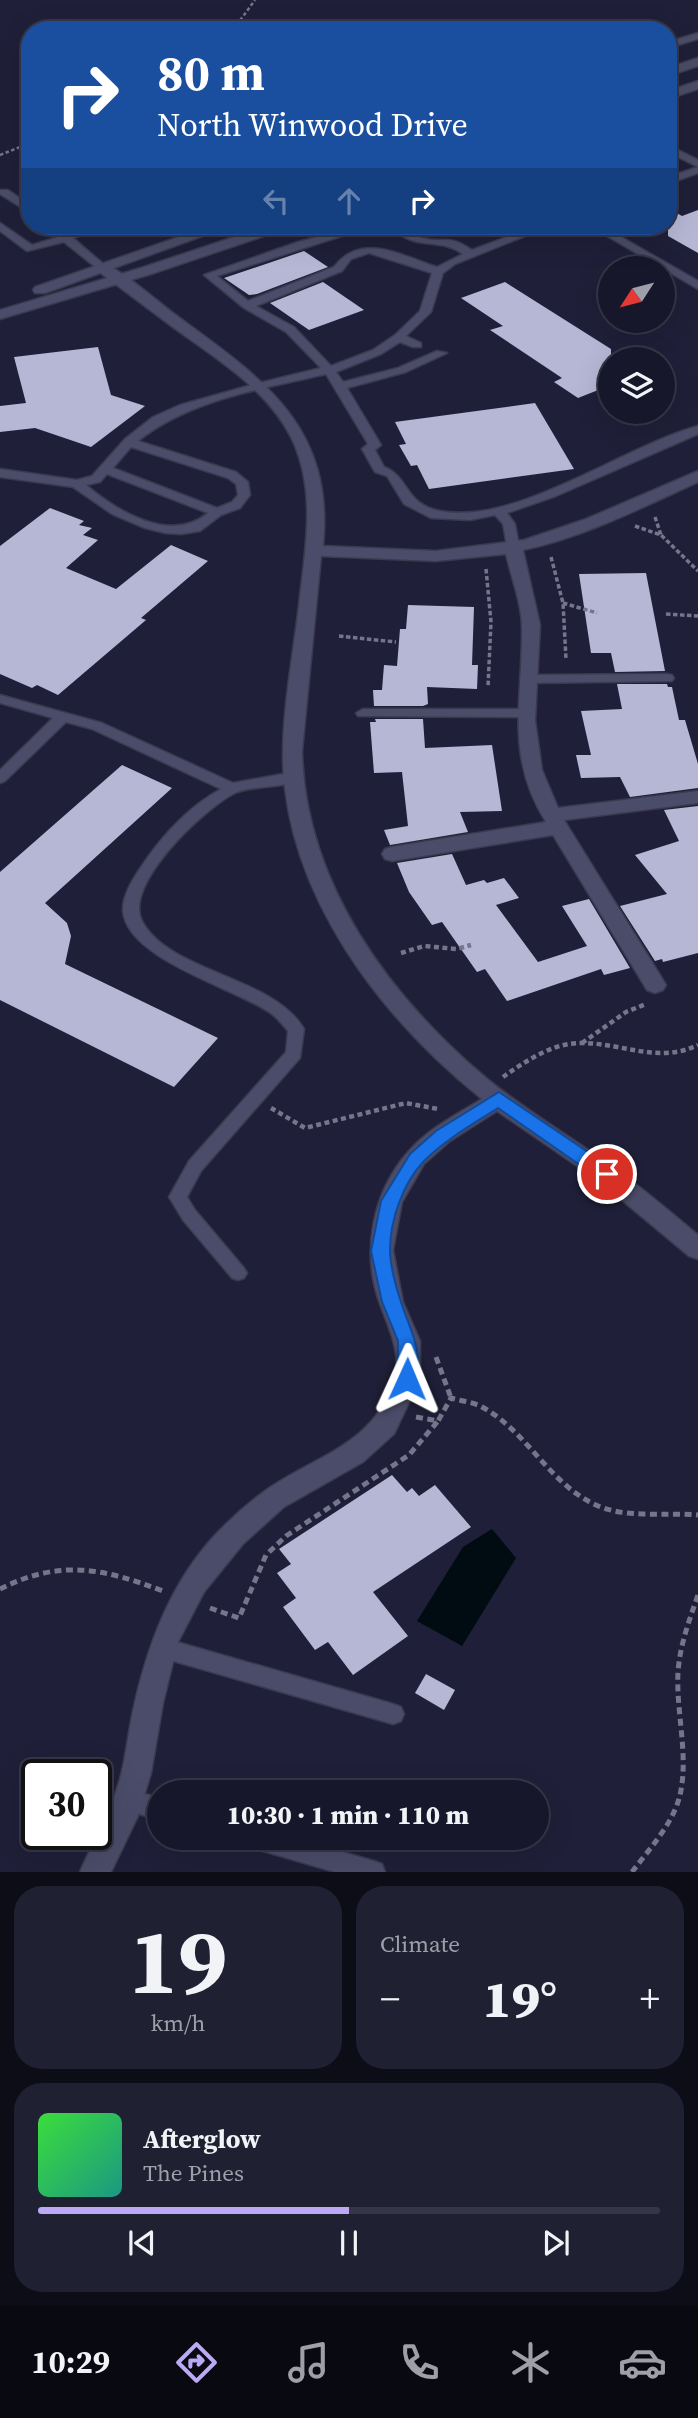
<!DOCTYPE html>
<html lang="en">
<head>
<meta charset="utf-8">
<style>
  body { margin:0; font-family:"Source Serif 4",serif; background:#202033; color:#f1f3f6; height:100vh; display:flex; flex-direction:column; font-size:26px; white-space:nowrap }
  * { box-sizing:border-box; margin:0 }
  p { font-size:23px; color:#9e9fa9 }
  .icon { flex:none; width:38px; height:38px; fill:none; stroke:currentColor; stroke-width:2; stroke-linecap:round; stroke-linejoin:round }
  .map { position:relative; height:1872px; overflow:hidden }
  .side { display:flex; flex-direction:column; gap:14px; padding:14px; background:#0d0d18; flex:1 }
  .side>* { flex:none }
  .guide { position:absolute; left:21px; top:21px; width:656px; height:214px; border-radius:28px; box-shadow:0 7px 28px #0002,0 0 0 2px #363647; background:#1a4fa0; color:#fff; overflow:hidden }
  .needle { width:46px; rotate:234deg }
  .buttons { position:absolute; left:598px; top:256px; display:grid; gap:14px }
  .buttons a { display:grid; place-items:center; width:77px; height:77px; border-radius:50%; background:#17172b; box-shadow:0 7px 28px #0002,0 0 0 2px #363647; font-size:35px }
  .speed { position:absolute; left:21px; top:1759px; display:flex; gap:14px; font-size:35px; font-weight:700; text-align:center }
  .speed>* { display:grid; place-content:center; width:91px; height:91px; border-radius:50%; background:#17172b; box-shadow:0 7px 28px #0002,0 0 0 2px #363647; line-height:1 }
  .speed .limit { border:4px solid #111; border-radius:10px; background:#fff; color:#111 }
  .pin { position:absolute; display:grid; place-items:center; width:60px; height:60px; color:#fff; margin:-30px; border:4px solid #fff; border-radius:50%; box-shadow:0 2px 7px #0007 }
  .me { position:absolute; width:77px; margin:-38px; rotate:1deg; stroke-linejoin:round; filter:drop-shadow(0 0 5px #0008) }
  .turn { display:flex; align-items:center; gap:24px; height:147px; padding:0 21px; font-size:32px }
  .turn .icon { width:91px; height:91px; stroke-width:2.5 }
  .turn b { display:block; font-size:49px; line-height:60px }
  .lanes { display:flex; align-items:center; height:66px; padding:0 21px; background:#0003; justify-content:center; gap:35px; direction:ltr }
  .lanes .off { opacity:.35 }
  .big { font-size:52px; font-weight:800; line-height:1.1 }
  .side .tile { flex:1; display:flex; flex-direction:column; justify-content:center; gap:10px; min-width:0; padding:0 24px; border-radius:28px; background:#202033 }
  .side .dial { align-items:center; gap:0 }
  .dial b { font-size:91px; line-height:1 }
  .song { display:flex; align-items:center; gap:21px }
  .cover { width:84px; height:84px; border-radius:10px; background:linear-gradient(135deg,hsl(120 70% 55%),hsl(170 70% 35%)) }
  .played { height:7px; border-radius:4px; background:linear-gradient(90deg,#bca9f5 50%,#363647 50%) }
  .keys { display:flex; justify-content:space-around; direction:ltr }
  .heat { display:flex; justify-content:space-between; align-items:center; font-size:38px; direction:ltr }
  .side .tiles { flex:1; display:grid; gap:14px; grid-template-columns:1fr 1fr }
  .tile:last-child { grid-column:span 2 }
  .trip { position:absolute; left:147px; top:1780px; width:402px; height:70px; border-radius:35px; background:#17172b; box-shadow:0 7px 28px #0002,0 0 0 2px #363647; font-weight:800; line-height:70px; text-align:center }
  .dock { display:flex; height:112px; justify-content:space-around; align-items:center; background:#090911; color:#9e9fa9 }
  .dock .icon { width:49px; height:49px }
  .dock .current { color:#bca9f5 }
  .dock b { font-size:32px; color:#f1f3f6 }
  .map>svg:first-child { display:block }
  .water { fill:#000c11 }
  .building { fill:#b5b7d4 }
  .lines { fill:none; stroke-linecap:round; stroke-linejoin:round }
  .lane-casing { stroke:#3a394e; stroke-width:3 }
  .street-casing { stroke:#3a394e; stroke-width:3 }
  .secondary-casing { stroke:#3a394e; stroke-width:3 }
  .path-far3 { stroke:#75768b; stroke-width:2.5; stroke-dasharray:3.5 2.5; stroke-linecap:butt }
  .path-far2 { stroke:#75768b; stroke-width:3.5; stroke-dasharray:4.5 2.5; stroke-linecap:butt }
  .path-far1 { stroke:#75768b; stroke-width:4.5; stroke-dasharray:5 3.5; stroke-linecap:butt }
  .path { stroke:#75768b; stroke-width:5; stroke-dasharray:7 4.5; stroke-linecap:butt }
  .lane { fill:#4b4c69; fill-rule:evenodd }
  .street { fill:#4b4c69; fill-rule:evenodd }
  .secondary { fill:#4b4c69; fill-rule:evenodd }
  .route { fill:#1a73e8; stroke:#114b97; stroke-width:2 }
</style>
</head>
<body>
<div class="map">
<svg width="698" height="1872" viewBox="0 0 698 1872">
  <rect width="100%" height="100%" fill="#1f1f39"/>
  <!-- water -->
  <polygon class="water" points="492,1529 516,1558 462,1646 417,1621 463,1547"/>
  <!-- building -->
  <g class="building">
    <polygon points="668,208 682,216 698,210 698,253 668,236"/>
    <polygon points="304,251 328,267 257,294 249,295 224,278"/>
    <polygon points="323,282 364,310 309,330 270,303"/>
    <polygon points="505,282 611,349 611,385 578,398 554,382 562,378 490,330 503,326 461,298"/>
    <polygon points="98,347 111,395 145,406 91,447 35,428 0,432 0,406 26,403 14,357"/>
    <polygon points="535,403 574,469 429,489 417,465 411,466 399,445 406,444 395,422"/>
    <polygon points="50,508 84,521 79,525 92,528 83,535 98,540 66,568 116,589 171,545 208,561 141,618 146,620 58,695 37,685 32,688 0,674 0,546"/>
    <polygon points="646,573 665,671 615,672 611,653 591,653 579,574"/>
    <polygon points="408,605 474,607 472,665 478,665 477,689 427,687 428,704 423,706 374,706 373,690 382,690 384,665 397,666 400,629 406,629"/>
    <polygon points="617,684 667,684 668,687 672,687 679,720 685,720 698,764 698,788 630,797 620,777 581,778 576,755 591,755 581,711 622,709"/>
    <polygon points="375,719 423,719 425,748 492,745 502,811 460,812 468,832 390,845 384,830 408,826 402,772 374,773 370,722 376,722"/>
    <polygon points="122,765 172,788 45,903 67,923 71,936 65,964 218,1038 174,1087 0,1000 0,872"/>
    <polygon points="698,806 698,953 663,962 662,959 655,961 620,906 667,894 635,855 679,841 664,810"/>
    <polygon points="452,854 466,885 484,880 487,883 504,878 519,898 496,905 538,962 587,946 562,906 589,899 630,968 604,975 601,969 507,1001 485,969 477,972 442,922 432,925 409,892 397,863"/>
    <polygon points="392,1475 407,1492 412,1488 419,1496 435,1485 471,1527 373,1592 408,1636 353,1675 328,1642 315,1650 283,1607 296,1598 277,1573 291,1564 279,1549"/>
    <polygon points="426,1674 455,1690 444,1710 415,1693"/>
  </g>
  <g class="lines">
    <defs>
      <g id="lane">
        <polygon points="698,33 698,39 668,48 668,42"/>
        <polygon points="668,145 698,160 698,173 668,184 668,177 698,167 668,152"/>
        <polygon points="0,190 8,190 30,205 30,213 0,194"/>
        <polygon points="0,223 32,245 58,237 46,226 57,226 67,234 90,226 105,226 73,238 108,268 99,270 64,242 27,251 0,231"/>
        <path d="M332 226H342L348 234 217 276 248 301 334 267C361 231 402 256 437 267L463 254C437 236 416 253 390 226 407 226 408 234 422 238 446 244 446 233 472 250L536 226H550L455 264 443 273 431 312 406 336 421 343V347H413L400 342 381 354 336 372 343 382 398 368 437 351 447 353 406 372 347 388 381 445 375 450 384 467C409 476 405 505 440 511 515 526 624 446 698 426V434L556 496 507 513 515 524 519 546 513 550 507 546 503 524 495 515 470 520 431 518 404 504 387 476 375 472 362 449 368 444 326 374C262 389 191 399 138 441L236 472 248 482 250 495 240 508 221 515 200 531 181 534 165 533 145 528 112 514 73 487 0 477V469L77 480 92 476 125 439 153 417 180 405 255 384 321 368 286 332 244 308 204 275 298 242 336 232ZM369 253 432 273 420 311 395 335 373 350 331 366 294 327 256 306 342 271 351 259ZM131 447 228 478 236 484 238 495 232 502 217 508 113 468ZM107 474 208 513C171 544 118 512 86 485L100 482Z"/>
        <polygon points="590,226 602,226 698,281 698,289"/>
        <polygon points="667,674 672,675 674,678 672,681 527,683 520,679 527,675"/>
        <path d="M0 695 102 723 233 783 294 772 301 777C290 789 252 785 235 793 205 808 123 884 142 921 168 972 273 976 304 1029L300 1058 201 1171 187 1197 195 1210 244 1268 247 1273 244 1278 238 1280 232 1278 183 1220 169 1197 189 1161 286 1052 288 1031C282 1024 276 1016 269 1012 234 988 127 959 123 911 122 896 133 879 141 867 161 837 188 807 221 789L92 729 66 722 5 781 0 783V770L53 718 0 703Z"/>
        <polygon points="363,709 526,709 533,713 526,717 358,716 356,713"/>
        <polygon points="163,1638 393,1704 401,1707 404,1714 401,1721 393,1724 163,1658 156,1655 152,1648 156,1641"/>
        <polygon points="128,1789 159,1798 159,1820 120,1808 117,1800 120,1792"/>
        <polygon points="245,1838 293,1838 374,1861 382,1864 385,1872 335,1872 256,1849 248,1846"/>
      </g>
      <path id="street" d="M103 264C120 268 157 301 173 313 260 377 335 424 323 546L436 551 524 540 586 519 698 471V482C641 508 584 537 523 550L540 625 535 720 542 770 558 808 698 791V803L564 820 663 980 666 985 663 990 655 993 647 990 553 835 392 861 385 859 382 854 385 849 392 847 546 822C504 755 523 700 522 628 522 604 511 577 506 554L436 561 321 556 302 751C305 883 389 996 486 1078 524 1109 566 1134 607 1163 639 1185 668 1210 698 1235V1259L689 1256 599 1181 497 1111 450 1141 424 1164 402 1202 393 1250 403 1302 420 1341V1379L394 1434 363 1462 284 1507 243 1544 204 1592 178 1642 163 1703 151 1773 138 1816 111 1872H80C94 1839 112 1810 121 1775 127 1751 129 1726 135 1702 150 1637 175 1573 225 1525 237 1513 251 1501 265 1491 314 1456 373 1446 394 1381 402 1353 389 1329 380 1304 361 1253 372 1192 409 1151 428 1129 457 1114 482 1099 381 1018 288 897 283 763 282 711 293 657 299 605 305 550 317 493 292 439 268 390 217 359 174 328 149 309 123 290 98 271L96 268 98 265Z"/>
      <g id="secondary">
        <polygon points="698,58 698,66 668,76 668,68"/>
        <polygon points="698,81 698,89 668,99 668,91"/>
        <polygon points="210,226 230,226 45,293 35,293 33,290 35,287"/>
        <polygon points="267,226 287,226 285,229 151,274 0,319 0,310 141,268"/>
      </g>
    </defs>
    <!-- lane casing -->
    <use href="#lane" class="lane-casing"/>
    <!-- street casing -->
    <use href="#street" class="street-casing"/>
    <!-- secondary casing -->
    <use href="#secondary" class="secondary-casing"/>
    <!-- path-far3 -->
    <g class="path-far3">
      <polyline points="233,30 255,0"/>
      <polyline points="0,155 30,143"/>
    </g>
    <!-- path-far2 -->
    <g class="path-far2">
      <polyline points="655,517 661,535"/>
      <polyline points="635,526 661,535 698,571"/>
      <polyline points="551,557 563,603 566,659"/>
      <polyline points="486,569 491,622 488,687"/>
      <polyline points="563,603 597,613"/>
      <polyline points="666,614 698,616"/>
      <polyline points="339,636 396,642"/>
    </g>
    <!-- path-far1 -->
    <g class="path-far1">
      <polyline points="401,953 424,946 457,949 471,945"/>
      <polyline points="582,1043 626,1012 646,1004"/>
      <path d="M503 1077C526 1061 552 1043 581 1043 623 1043 658 1064 698 1045"/>
      <polyline points="271,1108 305,1128 406,1103 438,1109"/>
    </g>
    <!-- path -->
    <g class="path">
      <polyline points="436,1357 451,1398"/>
      <path d="M416 1417 438 1421 451 1398C461 1401 473 1402 482 1407 527 1431 549 1484 596 1505 627 1519 665 1512 698 1515"/>
      <path d="M0 1589C60 1559 102 1568 163 1591"/>
      <polyline points="210,1608 239,1618 266,1555 286,1536 409,1455 438,1421"/>
      <path d="M632 1872C650 1848 676 1821 681 1790 688 1752 676 1711 678 1672 680 1645 689 1621 698 1595"/>
    </g>
    <!-- lane -->
    <use href="#lane" class="lane"/>
    <!-- street -->
    <use href="#street" class="street"/>
    <!-- secondary -->
    <use href="#secondary" class="secondary"/>
  </g>
  <!-- route -->
  <path class="route" d="M499 1092 613 1169 615 1174 613 1179H600L498 1108C473 1124 446 1139 424 1161 403 1183 390 1220 390 1250 390 1265 396 1288 401 1302 409 1328 427 1357 413 1385L407 1387 400 1385 397 1379 398 1341 382 1302 371 1251 381 1201 410 1154 436 1131Z"/>
</svg>
<div class="buttons">
<a><svg class="needle" viewBox="-14 -14 28 28"><path d="M0-13l5 13h-10z" fill="#e53935"/><path d="M0 13l5-13h-10z" fill="#9e9fa9"/></svg></a>
<a><svg class="icon" aria-label="layers" viewBox="0 0 24 24"><path d="M12 4l9 5-9 5-9-5zM3 14l9 5 9-5"/></svg></a>
</div>
<div class="speed"><div class="limit">30</div></div>
<div class="pin" style="left:607px;top:1174px;background:#d93025"><svg class="icon" aria-label="arrive" viewBox="0 0 24 24"><path d="M6 21V4h12l-3 4 3 4H6"/></svg></div>
<svg class="me" style="left:407px;top:1379px" viewBox="-20 -20 40 40"><path d="M0-17L14 15 0 8-14 15z" fill="#1a73e8" stroke="#fff" stroke-width="4"/></svg>
<div class="trip">10:30 · 1 min · 110 m</div>
<div class="guide">
<div class="turn"><svg class="icon" aria-label="right" viewBox="0 0 24 24"><path d="M7 20v-9h11M14 6l5 5-5 5"/></svg><div><b>80 m</b>North Winwood Drive</div></div>
<div class="lanes"><svg class="icon off" aria-label="left" viewBox="0 0 24 24"><path d="M17 20v-9H6M10 6l-5 5 5 5"/></svg><svg class="icon off" aria-label="ahead" viewBox="0 0 24 24"><path d="M12 20V5M6 11l6-6 6 6"/></svg><svg class="icon" aria-label="right" viewBox="0 0 24 24"><path d="M7 20v-9h11M14 6l5 5-5 5"/></svg></div>
</div>
</div>
<section class="side">
<div class="tiles">
<div class="tile dial"><b>19</b><p>km/h</p></div>
<div class="tile"><p>Climate</p>
<div class="heat"><a>−</a><b class="big">19°</b><a>+</a></div>
</div>
<div class="tile">
<div class="song"><i class="cover"></i><div><b>Afterglow</b><p>The Pines</p></div></div>
<div class="played"></div>
<div class="keys"><svg class="icon" aria-label="previous" viewBox="0 0 24 24"><path d="M18 5L8 12l10 7zM5 5v14"/></svg><svg class="icon" aria-label="pause" viewBox="0 0 24 24"><path d="M8 5v14M16 5v14"/></svg><svg class="icon" aria-label="next" viewBox="0 0 24 24"><path d="M6 5l10 7-10 7zM19 5v14"/></svg></div>
</div>
</div>
</section>
<nav class="dock">
<b>10:29</b>
<svg class="icon current" aria-label="directions" viewBox="0 0 24 24"><path d="M12 3l9 9-9 9-9-9zM9 14v-3h6M13 9l2 2-2 2"/></svg>
<svg class="icon" aria-label="music" viewBox="0 0 24 24"><path d="M9 18V5l10-2v13"/><circle cx="6" cy="18" r="3"/><circle cx="16" cy="16" r="3"/></svg>
<svg class="icon" aria-label="phone" viewBox="0 0 24 24"><path d="M5 4h4l2 5-3 2q2 4 5 5l2-3 5 2v4C11 20 4 13 5 4z"/></svg>
<svg class="icon" aria-label="climate" viewBox="0 0 24 24"><path d="M12 3v18M4 7l16 10M4 17L20 7"/></svg>
<svg class="icon" aria-label="car" viewBox="0 0 24 24"><path d="M5 17H2v-5l4-1 3-4h7l3 4 3 1v5h-3M9 17h6M6 11h13"/><circle cx="7" cy="17" r="2"/><circle cx="17" cy="17" r="2"/></svg>
</nav>
</body>
</html>
